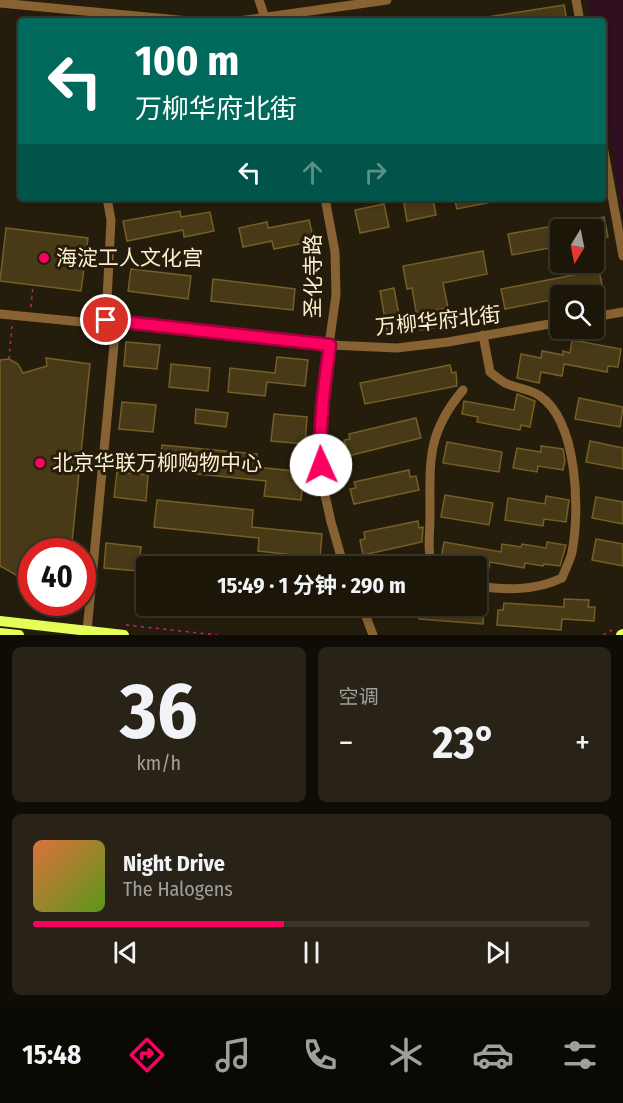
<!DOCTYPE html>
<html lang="zh">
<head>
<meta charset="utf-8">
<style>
  body { margin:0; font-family:"Fira Sans Condensed","Noto Sans SC",sans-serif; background:#292317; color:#f1f3f6; height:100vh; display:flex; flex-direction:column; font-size:22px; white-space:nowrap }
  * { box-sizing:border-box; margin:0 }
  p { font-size:20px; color:#a09f9c }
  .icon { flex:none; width:33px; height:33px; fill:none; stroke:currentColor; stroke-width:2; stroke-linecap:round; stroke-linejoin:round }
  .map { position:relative; height:635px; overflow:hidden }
  .drawer { display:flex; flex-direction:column; gap:12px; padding:12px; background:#0f0c05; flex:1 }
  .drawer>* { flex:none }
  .top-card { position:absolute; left:18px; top:18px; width:588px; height:183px; border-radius:6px; box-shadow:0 3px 9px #0003,0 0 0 2px #3a352a; background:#00695c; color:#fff; overflow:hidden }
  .needle { width:39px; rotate:190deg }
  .controls { position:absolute; left:550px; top:219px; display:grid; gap:12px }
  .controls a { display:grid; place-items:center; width:54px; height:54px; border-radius:6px; background:#1c1609; box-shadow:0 3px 9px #0003,0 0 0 2px #3a352a; font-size:30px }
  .speed { position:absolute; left:18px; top:538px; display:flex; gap:12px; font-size:30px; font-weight:700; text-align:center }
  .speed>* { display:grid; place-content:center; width:78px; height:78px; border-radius:50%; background:#1c1609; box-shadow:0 3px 9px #0003,0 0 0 2px #3a352a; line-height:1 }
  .speed .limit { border:9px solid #d22; background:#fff; color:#111 }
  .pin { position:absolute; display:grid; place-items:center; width:51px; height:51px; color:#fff; margin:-26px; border:3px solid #fff; border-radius:50%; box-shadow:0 2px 6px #0007 }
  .me { position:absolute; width:66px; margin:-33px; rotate:358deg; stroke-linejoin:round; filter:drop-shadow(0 0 4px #0008) }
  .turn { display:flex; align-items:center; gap:21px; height:126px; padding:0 18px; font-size:27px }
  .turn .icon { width:78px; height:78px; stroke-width:2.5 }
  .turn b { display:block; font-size:42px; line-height:51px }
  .lanes { display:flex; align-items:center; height:57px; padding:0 18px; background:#0003; justify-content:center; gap:30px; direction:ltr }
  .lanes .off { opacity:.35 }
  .big { font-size:45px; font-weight:700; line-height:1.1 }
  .drawer .widget { flex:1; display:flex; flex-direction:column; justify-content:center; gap:9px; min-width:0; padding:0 21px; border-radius:9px; background:#292317 }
  .drawer .dial { align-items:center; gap:0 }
  .dial b { font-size:78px; line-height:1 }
  .song { display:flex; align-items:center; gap:18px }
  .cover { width:72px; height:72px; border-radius:9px; background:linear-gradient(135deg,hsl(20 70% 55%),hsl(90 70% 35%)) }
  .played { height:6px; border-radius:3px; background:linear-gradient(90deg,#fb005f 45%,#3a352a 45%) }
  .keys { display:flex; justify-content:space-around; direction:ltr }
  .heat { display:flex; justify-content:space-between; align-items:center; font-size:33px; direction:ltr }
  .drawer .tiles { flex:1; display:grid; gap:12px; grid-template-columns:1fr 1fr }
  .widget:last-child { grid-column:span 2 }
  .trip { position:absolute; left:136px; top:556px; width:351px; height:60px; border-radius:6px; background:#1c1609; box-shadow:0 3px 9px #0003,0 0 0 2px #3a352a; font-weight:700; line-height:60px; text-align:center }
  .tab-bar { display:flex; height:96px; justify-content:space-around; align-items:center; background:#0b0904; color:#a09f9c }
  .tab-bar .icon { width:42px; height:42px }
  .tab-bar .current { color:#fb005f }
  .tab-bar b { font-size:27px; color:#f1f3f6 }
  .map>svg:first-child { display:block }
  .green { fill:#2f0f20 }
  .building { fill:#483a16; stroke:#765f26; stroke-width:1.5 }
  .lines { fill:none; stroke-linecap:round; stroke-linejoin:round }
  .path { stroke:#c02378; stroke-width:1.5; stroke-dasharray:3 4.5; stroke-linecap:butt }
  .minor { stroke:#886233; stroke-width:9 }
  .major { stroke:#e6ff57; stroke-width:10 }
  .route-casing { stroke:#a3003e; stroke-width:15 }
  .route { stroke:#fb005f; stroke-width:10 }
  .poi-dot { fill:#fb005f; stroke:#251d0c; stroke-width:2 }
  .labels { text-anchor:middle; stroke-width:6; stroke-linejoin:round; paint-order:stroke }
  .poi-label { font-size:21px; fill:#ffeed0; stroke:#251d0c; text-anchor:start }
  .street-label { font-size:21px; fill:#ffeed0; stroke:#251d0c }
</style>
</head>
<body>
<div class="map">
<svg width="623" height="635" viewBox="0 0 623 635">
  <rect width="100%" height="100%" fill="#251d0c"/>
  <!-- green -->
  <polygon class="green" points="587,0 623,0 623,218 603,98 603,21 590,21"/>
  <!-- building -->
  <g class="building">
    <polygon points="564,5 567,21 488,21 488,17"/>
    <polygon points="403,198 433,198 436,215 407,221"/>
    <polygon points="454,198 496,198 497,201 457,209"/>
    <polygon points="384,204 389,227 360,233 355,210"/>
    <polygon points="180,211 181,217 210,212 214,231 184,237 183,230 127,241 123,221"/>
    <polygon points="604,217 608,237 594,240 594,230 561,230 561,246 512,255 508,234"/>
    <polygon points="309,220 314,241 274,249 272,241 243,247 239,228 267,222 268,228"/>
    <polygon points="6,228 88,238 81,291 0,281"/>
    <polygon points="483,251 487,274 443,283 448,308 436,310 439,327 420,330 420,325 387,331 380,291 394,288 400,320 417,317 412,288 407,289 403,266"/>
    <polygon points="131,269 191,276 188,299 128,291"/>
    <polygon points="599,270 603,290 575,296 561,296 561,298 505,309 501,289"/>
    <polygon points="213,279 295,289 293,310 211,301"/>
    <polygon points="572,340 621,349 618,367 608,366 607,372 564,364 562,376 541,372 539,383 517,378 521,354 541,358 542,351 563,355 563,351 570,353"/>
    <polygon points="126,342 160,345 157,369 124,366"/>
    <polygon points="277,357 308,360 305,386 267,382 265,396 228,392 230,368 275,373"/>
    <polygon points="46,358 90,364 71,552 32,552 32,581 25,580 0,566 0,360 9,359 18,364 23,373 47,366"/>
    <polygon points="171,364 210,368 208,391 169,387"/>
    <polygon points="450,365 452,373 456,372 457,386 365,404 360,383"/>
    <polygon points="517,394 535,401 530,427 521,425 520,430 477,422 478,417 462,414 464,401 514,410"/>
    <polygon points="579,398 623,407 620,427 575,419"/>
    <polygon points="122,402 156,405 153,432 119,429"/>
    <polygon points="196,409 228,413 226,427 195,423"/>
    <polygon points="274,414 307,417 305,444 271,441"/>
    <polygon points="416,418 421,438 348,456 344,440 350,439 349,434"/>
    <polygon points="590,441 623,448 623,469 586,462"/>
    <polygon points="447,442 502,452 499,472 443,463"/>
    <polygon points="162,445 257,454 256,467 304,472 301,500 264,496 266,481 160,470"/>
    <polygon points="541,446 563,449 565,461 563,470 538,466 537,472 513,468 517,448 541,452"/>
    <polygon points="409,470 410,477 416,476 419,490 354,504 350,489 356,488 354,482"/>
    <polygon points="117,472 148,475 146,501 114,497"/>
    <polygon points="445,495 493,503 489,525 441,517"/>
    <polygon points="546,496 569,500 566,522 544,519 543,526 505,520 508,498 545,504"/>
    <polygon points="596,497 623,502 623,524 592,518"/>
    <polygon points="157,500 253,510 252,527 322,534 320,558 258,551 259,538 154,527"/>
    <polygon points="418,521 419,528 423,527 422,542 363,555 360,540 365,539 364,532"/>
    <polygon points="596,539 623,544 623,566 592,560"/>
    <polygon points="444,542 501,552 502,544 521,547 522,544 546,548 547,542 566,545 560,566 544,564 543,566 525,563 524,568 490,562 488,572 477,570 477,567 458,567 440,564"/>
    <polygon points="106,543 141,547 138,571 104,568"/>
    <polygon points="564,599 589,600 588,607 595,607 594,621 562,619 561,630 497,625 498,610 503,610 504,603 564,607"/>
    <polygon points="314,606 346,606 345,614 314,611"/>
    <polygon points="407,606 480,606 480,608 484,609 483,624 419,619 420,612 407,611"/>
  </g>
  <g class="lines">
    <!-- path -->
    <g class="path">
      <polyline points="31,307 33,285"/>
      <polyline points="9,359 12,325"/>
      <polyline points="126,625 217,635"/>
      <polyline points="603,635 612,630"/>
    </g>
    <!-- minor -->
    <g class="minor">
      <polyline points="259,0 266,21"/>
      <polyline points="576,0 580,21"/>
      <polyline points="0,3 189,21"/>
      <polyline points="239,21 387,0"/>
      <polyline points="603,146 623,256"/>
      <polyline points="325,198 335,252 336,295 322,395 320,444 323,486 331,522 344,567"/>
      <polyline points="0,314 103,324 106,320 330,345 397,348 448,342 561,322"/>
      <polyline points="594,317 623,312"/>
      <path d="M432 567C427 549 430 535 430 517 430 462 426 434 463 390"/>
      <path d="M477 586C506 590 535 591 562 578 565 570 570 561 572 552 580 511 578 422 540 396 530 389 516 388 505 383 500 380 495 376 490 372L483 335"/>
      <polyline points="362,606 373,635"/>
      <polyline points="87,631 115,334 106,320 111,220 107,198"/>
    </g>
    <!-- major -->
    <g class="major">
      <polyline points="0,621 124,635"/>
      <polyline points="0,633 19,635"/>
      <polyline points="621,635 623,634"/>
    </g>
  </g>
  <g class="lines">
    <defs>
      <path id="route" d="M106 320 330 345C324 385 319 424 321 465"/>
    </defs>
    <!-- route casing -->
    <use href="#route" class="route-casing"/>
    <!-- route -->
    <use href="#route" class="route"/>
  </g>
  <!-- markers -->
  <g class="poi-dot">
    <circle cx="44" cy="258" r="6"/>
    <circle cx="40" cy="463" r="6"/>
  </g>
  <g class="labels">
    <!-- poi labels -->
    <g class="poi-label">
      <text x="56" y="265">海淀工人文化宫</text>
      <text x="52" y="470">北京华联万柳购物中心</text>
    </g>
    <!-- street labels -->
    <g class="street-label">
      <text transform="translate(313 276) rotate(-90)" y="7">圣化寺路</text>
      <text transform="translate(438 321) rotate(-6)" y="7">万柳华府北街</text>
    </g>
  </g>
</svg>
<div class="controls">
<a><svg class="needle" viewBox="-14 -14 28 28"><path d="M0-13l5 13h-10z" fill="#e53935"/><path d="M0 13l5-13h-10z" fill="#a09f9c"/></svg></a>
<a><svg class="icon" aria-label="search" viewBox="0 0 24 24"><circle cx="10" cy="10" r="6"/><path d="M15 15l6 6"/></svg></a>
</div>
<div class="speed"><div class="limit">40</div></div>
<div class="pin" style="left:106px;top:320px;background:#d93025"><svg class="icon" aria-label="arrive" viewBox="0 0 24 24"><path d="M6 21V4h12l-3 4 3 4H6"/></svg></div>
<svg class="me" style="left:321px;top:465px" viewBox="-20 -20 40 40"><circle r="19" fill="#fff"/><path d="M0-13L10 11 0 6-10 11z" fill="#fb005f"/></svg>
<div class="trip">15:49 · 1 分钟 · 290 m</div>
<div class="top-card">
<div class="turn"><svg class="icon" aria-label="left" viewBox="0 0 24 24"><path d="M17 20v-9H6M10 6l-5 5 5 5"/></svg><div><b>100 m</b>万柳华府北街</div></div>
<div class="lanes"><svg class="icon" aria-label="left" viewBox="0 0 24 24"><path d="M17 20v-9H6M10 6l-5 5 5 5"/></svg><svg class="icon off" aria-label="ahead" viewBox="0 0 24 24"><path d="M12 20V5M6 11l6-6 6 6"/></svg><svg class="icon off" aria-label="right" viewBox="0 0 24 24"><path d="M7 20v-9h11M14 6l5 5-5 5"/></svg></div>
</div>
</div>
<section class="drawer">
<div class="tiles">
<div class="widget dial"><b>36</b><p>km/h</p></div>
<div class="widget"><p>空调</p>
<div class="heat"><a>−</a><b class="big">23°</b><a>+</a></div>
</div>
<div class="widget">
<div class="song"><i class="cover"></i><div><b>Night Drive</b><p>The Halogens</p></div></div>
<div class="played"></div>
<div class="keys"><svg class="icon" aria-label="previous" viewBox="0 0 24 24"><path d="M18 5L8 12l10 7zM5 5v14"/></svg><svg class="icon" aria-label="pause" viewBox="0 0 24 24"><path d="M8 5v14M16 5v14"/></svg><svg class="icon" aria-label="next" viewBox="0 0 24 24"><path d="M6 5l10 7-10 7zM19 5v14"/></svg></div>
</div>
</div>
</section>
<nav class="tab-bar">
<b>15:48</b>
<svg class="icon current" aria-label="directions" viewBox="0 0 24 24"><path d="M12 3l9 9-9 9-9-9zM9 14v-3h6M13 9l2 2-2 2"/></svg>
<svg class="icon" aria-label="music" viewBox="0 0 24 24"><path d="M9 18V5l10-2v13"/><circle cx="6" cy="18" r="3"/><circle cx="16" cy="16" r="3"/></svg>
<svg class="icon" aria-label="phone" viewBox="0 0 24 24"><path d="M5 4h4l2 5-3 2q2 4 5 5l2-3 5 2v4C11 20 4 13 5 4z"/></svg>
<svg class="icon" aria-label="climate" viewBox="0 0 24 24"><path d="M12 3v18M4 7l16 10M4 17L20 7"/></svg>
<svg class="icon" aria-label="car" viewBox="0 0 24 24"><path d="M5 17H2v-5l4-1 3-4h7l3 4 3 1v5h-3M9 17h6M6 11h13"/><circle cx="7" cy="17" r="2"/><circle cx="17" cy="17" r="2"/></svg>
<svg class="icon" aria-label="filters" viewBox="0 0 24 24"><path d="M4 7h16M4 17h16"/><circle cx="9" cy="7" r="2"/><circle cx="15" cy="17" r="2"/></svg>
</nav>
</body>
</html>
